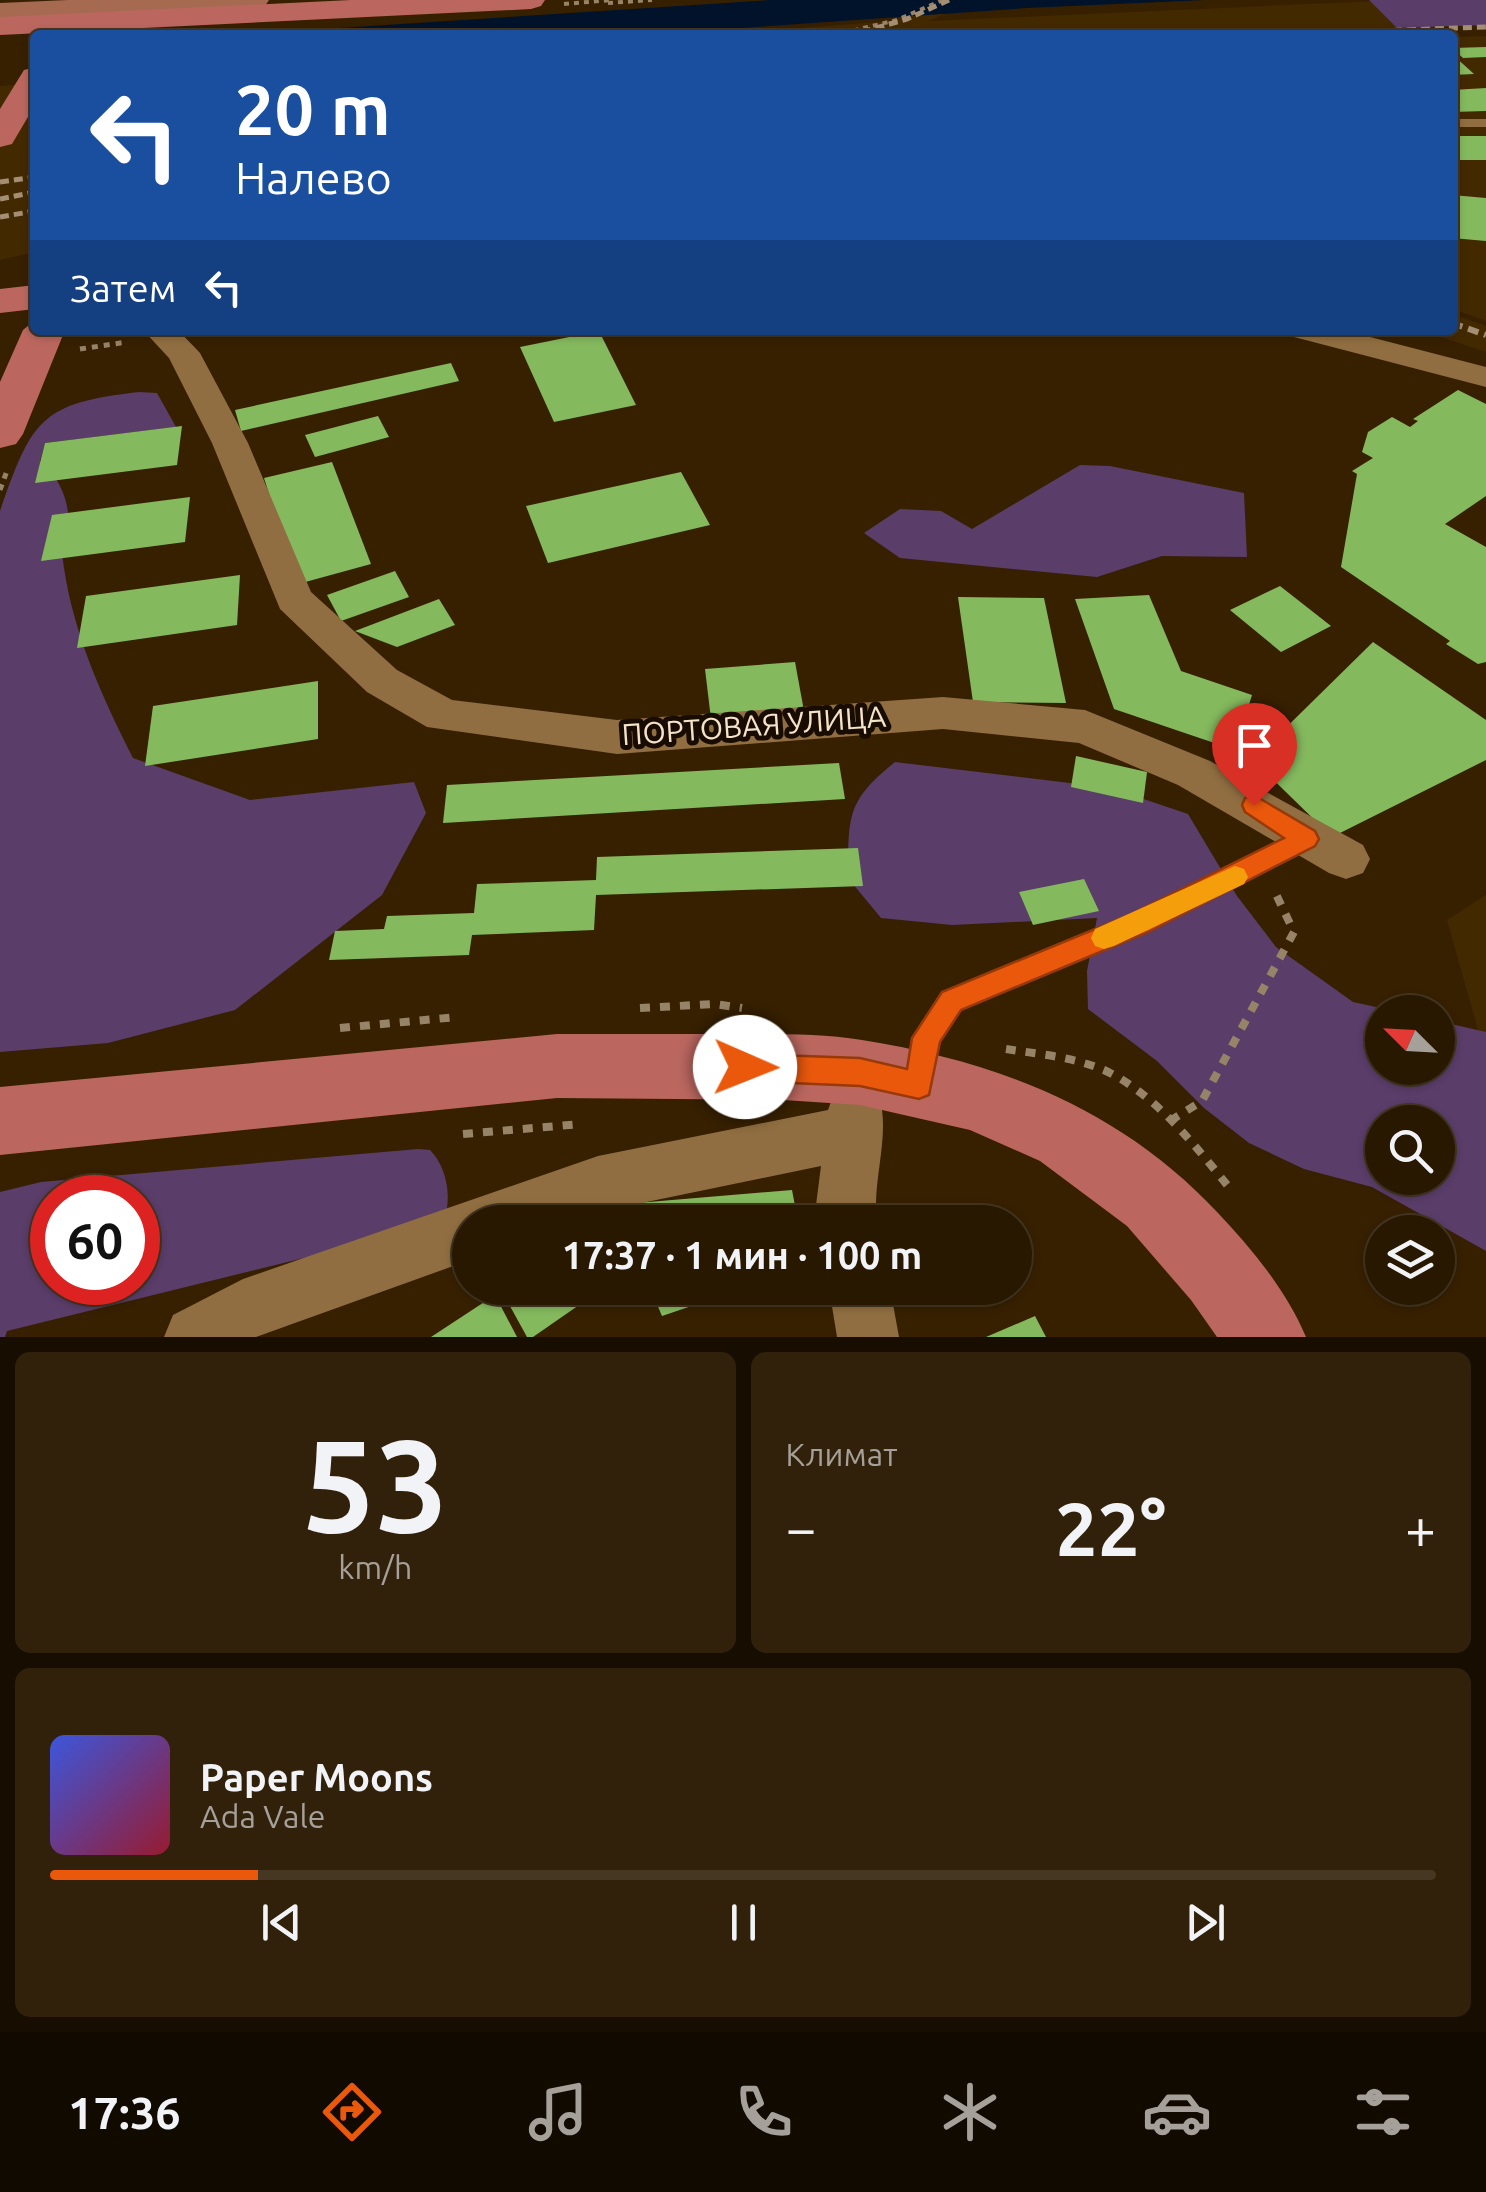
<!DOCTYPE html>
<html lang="ru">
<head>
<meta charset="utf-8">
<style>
  body { margin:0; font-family:Ubuntu,sans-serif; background:#31210a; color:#f1f3f6; height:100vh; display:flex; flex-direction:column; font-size:38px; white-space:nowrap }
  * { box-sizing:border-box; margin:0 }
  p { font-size:32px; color:#a5a099 }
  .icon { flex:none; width:55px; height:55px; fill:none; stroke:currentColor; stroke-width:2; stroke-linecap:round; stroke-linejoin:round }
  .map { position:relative; height:1337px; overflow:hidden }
  .drawer { display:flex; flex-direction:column; gap:15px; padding:15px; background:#170d00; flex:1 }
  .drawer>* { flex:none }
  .guide { position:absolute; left:30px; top:30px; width:1428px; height:305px; border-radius:10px; box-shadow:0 2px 8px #0004,0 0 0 2px #453722; background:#1a4fa0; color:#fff; overflow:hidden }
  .needle { width:65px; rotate:294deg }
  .buttons { position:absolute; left:1365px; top:995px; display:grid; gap:20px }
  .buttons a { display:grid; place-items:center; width:90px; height:90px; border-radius:50%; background:#291800; box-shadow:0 2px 8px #0004,0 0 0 2px #453722; font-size:50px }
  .speed { position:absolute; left:30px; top:1175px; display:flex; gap:20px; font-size:50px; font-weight:700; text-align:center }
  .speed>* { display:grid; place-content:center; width:130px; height:130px; border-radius:50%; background:#291800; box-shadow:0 2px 8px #0004,0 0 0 2px #453722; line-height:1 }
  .speed .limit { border:15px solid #d22; background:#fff; color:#111 }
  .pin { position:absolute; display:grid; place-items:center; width:85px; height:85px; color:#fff; margin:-102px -42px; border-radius:50% 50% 50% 0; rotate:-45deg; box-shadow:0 0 10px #0007 }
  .pin .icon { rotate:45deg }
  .me { position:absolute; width:110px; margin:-55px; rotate:91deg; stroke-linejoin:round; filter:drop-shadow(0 0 8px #0008) }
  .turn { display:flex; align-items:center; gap:35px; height:210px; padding:0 40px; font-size:45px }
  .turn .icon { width:130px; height:130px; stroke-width:2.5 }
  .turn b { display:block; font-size:70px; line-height:85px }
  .then { display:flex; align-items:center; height:95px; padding:0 40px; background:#0003; gap:20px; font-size:38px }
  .big { font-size:75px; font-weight:600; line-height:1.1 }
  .drawer .tile { flex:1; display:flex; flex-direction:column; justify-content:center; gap:15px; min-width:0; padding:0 35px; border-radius:15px; background:#31210a }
  .drawer .dial { align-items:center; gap:0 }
  .dial b { font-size:130px; line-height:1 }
  .song { display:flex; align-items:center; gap:30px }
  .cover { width:120px; height:120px; border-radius:15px; background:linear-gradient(135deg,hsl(230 70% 55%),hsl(350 70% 35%)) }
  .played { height:10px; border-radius:5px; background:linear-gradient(90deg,#ea580c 15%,#453722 15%) }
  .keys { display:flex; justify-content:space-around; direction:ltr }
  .heat { display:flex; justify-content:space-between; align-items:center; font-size:55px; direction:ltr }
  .drawer .tiles { flex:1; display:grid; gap:15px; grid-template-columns:1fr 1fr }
  .tile:last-child { grid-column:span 2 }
  .trip { position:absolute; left:452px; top:1205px; width:580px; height:100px; border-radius:50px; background:#291800; box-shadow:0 2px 8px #0004,0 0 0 2px #453722; font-weight:600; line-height:100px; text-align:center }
  .dock { display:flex; height:160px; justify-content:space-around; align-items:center; background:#100a00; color:#a5a099 }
  .dock .icon { width:70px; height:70px }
  .dock .selected { color:#ea580c }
  .dock b { font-size:45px; color:#f1f3f6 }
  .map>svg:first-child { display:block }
  .built { fill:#432900 }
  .green { fill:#5a3d69; fill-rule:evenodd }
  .water { fill:#01132a }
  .pier { fill:#372000 }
  .building { fill:#85b95e }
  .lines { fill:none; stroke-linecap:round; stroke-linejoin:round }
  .path-far2 { stroke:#978367; stroke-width:4; stroke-dasharray:5 5; stroke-linecap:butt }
  .path-far1 { stroke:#978367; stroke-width:5; stroke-dasharray:6 6; stroke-linecap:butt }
  .path { stroke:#978367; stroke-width:8; stroke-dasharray:10 10; stroke-linecap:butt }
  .service { fill:#906e41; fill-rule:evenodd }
  .minor { fill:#906e41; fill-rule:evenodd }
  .secondary { fill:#a66a50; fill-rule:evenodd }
  .primary { fill:#bb675f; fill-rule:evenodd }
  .rail-far1 { stroke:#a48f74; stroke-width:5; stroke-dasharray:9 5; stroke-linecap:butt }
  .rail { stroke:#a48f74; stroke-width:6; stroke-dasharray:11 6; stroke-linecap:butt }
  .route { fill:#ea580c; stroke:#983908; stroke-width:2.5 }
  .slow { fill:#f59e0b }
  .labels { text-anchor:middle; stroke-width:10; stroke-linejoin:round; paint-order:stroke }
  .street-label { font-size:30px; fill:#f5e2ca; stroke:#180c00 }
</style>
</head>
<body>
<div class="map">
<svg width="1486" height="1337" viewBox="0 0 1486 1337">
  <rect width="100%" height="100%" fill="#372000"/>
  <!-- built -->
  <g class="built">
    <polygon points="936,0 976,0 929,21 1402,0 1442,35 703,35 893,21"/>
    <polygon points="1486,36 1486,321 1453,309 1452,37"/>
    <polygon points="35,83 35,252 0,260 0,86"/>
    <polygon points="1453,314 1486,326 1486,352 1420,330 1452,330"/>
    <polygon points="1486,895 1486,1058 1447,920"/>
  </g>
  <!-- green -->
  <g class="green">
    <polygon points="1369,0 1486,0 1486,25 1397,28"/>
    <path d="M139 392 157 393 176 427 45 443 40 461C55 472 67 495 68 514 69 527 61 540 62 553 70 626 100 693 133 758L250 800 414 782 426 813 382 895 235 1010 108 1043 0 1052V511C32 419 41 403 139 392Z"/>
    <polygon points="1080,465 1110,466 1244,493 1247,557 1162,556 1097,577 900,558 864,533 900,509 941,511 972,529"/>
    <path d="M895 762 1111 788 1188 814 1237 896 1276 947 1353 1002 1399 1012H1382V1068H1438V1021L1486 1032V1251L1372 1187 1304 1169 1249 1143 1204 1108 1157 1061 1088 1009 1087 971 1097 918 952 925 881 918 848 878C849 817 845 802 895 762ZM1382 1122H1438V1178H1382Z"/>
    <path d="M418 1149 430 1150C448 1168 453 1202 442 1224L7 1331 5 1337H0V1192L41 1182ZM52 1198H138V1282H52Z"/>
  </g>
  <!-- water -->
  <polygon class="water" points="770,0 1205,0 1027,8 642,35 231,35"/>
  <!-- pier -->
  <polygon class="pier" points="35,43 35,83 0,85 0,45"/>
  <!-- building -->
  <g class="building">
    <polygon points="1486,47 1486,57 1463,58 1452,48"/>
    <polygon points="1452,54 1474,74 1452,75"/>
    <polygon points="1486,88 1486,111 1452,112 1452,90"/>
    <rect x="1452" y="136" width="34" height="24"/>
    <polygon points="1452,195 1486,198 1486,241 1452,238"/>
    <polygon points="599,331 636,405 554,422 520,347"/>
    <polygon points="451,363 459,381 241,431 235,410"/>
    <polygon points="1458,390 1486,404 1486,496 1445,524 1486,547 1486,662 1478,664 1446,644 1450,641 1341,567 1357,474 1352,471 1373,458 1362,452 1368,432 1392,417 1410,427 1418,421 1413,419"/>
    <polygon points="378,416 389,437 315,457 305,435"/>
    <polygon points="182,426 177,465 35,483 45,443"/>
    <polygon points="332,462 371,564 298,584 264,478"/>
    <polygon points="681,472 710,525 548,563 526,506"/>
    <polygon points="190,497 185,542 41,561 52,515"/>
    <polygon points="395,571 409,597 341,621 327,595"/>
    <polygon points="240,575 237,625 77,648 86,596"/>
    <polygon points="1280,586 1331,626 1281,652 1230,610"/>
    <polygon points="1149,595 1181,671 1252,695 1235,750 1114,709 1075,599"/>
    <polygon points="958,597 1044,598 1066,703 973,702"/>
    <polygon points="439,599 455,625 397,647 355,631"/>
    <polygon points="1373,642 1486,720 1486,760 1332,837 1253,760"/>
    <polygon points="795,662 804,711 711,719 705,669"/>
    <polygon points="318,681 318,739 145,766 153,706"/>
    <polygon points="1076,756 1147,772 1143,803 1071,787"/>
    <polygon points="839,763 845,799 443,823 447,785"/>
    <polygon points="858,848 863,886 596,895 594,930 472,935 469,955 329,960 335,931 384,929 387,916 474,913 477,884 596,880 597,857"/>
    <polygon points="1084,879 1099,911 1033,925 1019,892"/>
    <polygon points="792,1190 798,1222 621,1222 613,1205"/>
    <polygon points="500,1288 592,1288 595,1294 533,1337 527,1337"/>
    <polygon points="650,1288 745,1288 662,1316"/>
    <polygon points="495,1295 517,1337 431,1337"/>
    <polygon points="1035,1316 1046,1337 986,1337"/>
  </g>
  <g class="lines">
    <!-- path-far2 -->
    <g class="path-far2">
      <polyline points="608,3 652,0"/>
      <polyline points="564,4 612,0"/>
      <polyline points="834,35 897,20 943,0"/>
    </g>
    <!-- path-far1 -->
    <g class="path-far1">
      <polyline points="80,349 127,342"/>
      <polyline points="0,490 8,468"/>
    </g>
    <!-- path -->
    <g class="path">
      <polyline points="640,1008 715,1004 742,1008"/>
      <polyline points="340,1028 457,1017"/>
      <path d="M1006 1049C1038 1054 1073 1057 1104 1070 1156 1094 1197 1148 1232 1191"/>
      <polyline points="1170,1121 1202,1101 1294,932 1273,888"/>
      <polyline points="463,1134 581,1124"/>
    </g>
    <!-- service -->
    <g class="service">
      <rect x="1452" y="119" width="34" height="8"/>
      <polygon points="1306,829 1315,832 1319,839 1315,846 1147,932 961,1010 940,1042 929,1093 919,1097 909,1093 904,1083 912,1038 941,992 1129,916"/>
    </g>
    <!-- minor -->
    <g class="minor">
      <polygon points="143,330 178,330 200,353 248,443 311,592 397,670 452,700 617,720 943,697 1085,710 1210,761 1363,845 1370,859 1363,873 1346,879 1329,873 1178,785 1079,743 943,729 617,754 427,727 367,692 280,609 212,443 169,358"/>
      <polygon points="1289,330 1343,330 1486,367 1486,387 1294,337"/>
      <path d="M856 1081 876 1088C894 1129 871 1178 877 1222H819L816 1205 821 1166 598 1212 570 1222H470V1260L256 1337H164L173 1315 243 1279 598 1156 828 1110 836 1088Z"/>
      <polygon points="829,1288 890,1288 899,1337 837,1337"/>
    </g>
    <!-- secondary -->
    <polygon class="secondary" points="68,0 269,0 265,6 255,9 0,21 0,3"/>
    <!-- primary -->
    <g class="primary">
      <polygon points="351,0 545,0 541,6 531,9 0,35 0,17"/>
      <polygon points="35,67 35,105 12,144 0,147 0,109 24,70"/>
      <polygon points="35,285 35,309 0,313 0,289"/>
      <polygon points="35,320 35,330 65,330 23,434 16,444 0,448 0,382 23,330"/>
      <path d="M557 1034C616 1034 674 1034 733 1034 775 1034 820 1033 862 1040 1000 1062 1122 1110 1218 1213 1253 1250 1286 1290 1306 1337H1217L1191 1300 1127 1226 1040 1161 970 1130 860 1105 783 1100 557 1098 0 1155V1087Z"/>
    </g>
    <!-- rail-far1 -->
    <g class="rail-far1">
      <polyline points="862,32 907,19 949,0"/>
      <polyline points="1267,35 1486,27"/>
      <polyline points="0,182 35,177"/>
      <polyline points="0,199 35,192"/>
      <polyline points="0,217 35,211"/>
    </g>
    <!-- rail -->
    <polyline class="rail" points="1452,323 1486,335"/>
  </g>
  <!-- route -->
  <polygon class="route" points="1254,795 1315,831 1319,839 1315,846 1148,932 961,1010 940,1042 929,1095 919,1099 860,1086 745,1081 735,1077 731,1067 735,1058 745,1054 860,1058 907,1069 912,1038 942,992 1129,915 1284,838 1245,812 1242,805 1245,798"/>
  <!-- slow -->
  <polygon class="slow" points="1235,866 1244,869 1248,877 1244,884 1114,946 1104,949 1095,946 1091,938 1095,929"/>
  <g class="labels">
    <!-- street labels -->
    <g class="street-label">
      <text transform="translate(754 726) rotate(-4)" y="10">ПОРТОВАЯ УЛИЦА</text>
    </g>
  </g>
</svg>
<div class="buttons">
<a><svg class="needle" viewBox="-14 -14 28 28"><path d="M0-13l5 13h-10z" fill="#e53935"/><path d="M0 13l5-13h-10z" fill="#a5a099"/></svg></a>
<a><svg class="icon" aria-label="search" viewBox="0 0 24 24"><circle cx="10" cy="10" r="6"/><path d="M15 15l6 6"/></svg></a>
<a><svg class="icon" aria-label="layers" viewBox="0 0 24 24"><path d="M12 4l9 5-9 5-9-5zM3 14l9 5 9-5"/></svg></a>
</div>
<div class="speed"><div class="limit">60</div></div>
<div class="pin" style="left:1254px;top:805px;background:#d93025"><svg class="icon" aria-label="arrive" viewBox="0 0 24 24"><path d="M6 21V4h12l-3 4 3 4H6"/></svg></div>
<svg class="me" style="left:745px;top:1067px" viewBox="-20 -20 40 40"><circle r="19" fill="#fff"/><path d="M0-13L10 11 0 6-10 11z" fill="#ea580c"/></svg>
<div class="trip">17:37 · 1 мин · 100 m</div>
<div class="guide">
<div class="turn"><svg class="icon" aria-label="left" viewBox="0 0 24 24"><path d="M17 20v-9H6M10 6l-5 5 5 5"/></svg><div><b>20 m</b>Налево</div></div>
<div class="then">Затем<svg class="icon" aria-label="left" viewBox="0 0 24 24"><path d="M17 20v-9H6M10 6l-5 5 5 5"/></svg></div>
</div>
</div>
<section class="drawer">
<div class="tiles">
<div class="tile dial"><b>53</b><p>km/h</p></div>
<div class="tile"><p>Климат</p>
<div class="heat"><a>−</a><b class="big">22°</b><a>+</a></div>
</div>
<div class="tile">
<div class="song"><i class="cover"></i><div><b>Paper Moons</b><p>Ada Vale</p></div></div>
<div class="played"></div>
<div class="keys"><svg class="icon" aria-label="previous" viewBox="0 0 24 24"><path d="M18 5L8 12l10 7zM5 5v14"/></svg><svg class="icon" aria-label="pause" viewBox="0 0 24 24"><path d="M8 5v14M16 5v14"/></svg><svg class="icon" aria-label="next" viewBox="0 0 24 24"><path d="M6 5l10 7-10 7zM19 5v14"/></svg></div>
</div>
</div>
</section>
<nav class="dock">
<b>17:36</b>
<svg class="icon selected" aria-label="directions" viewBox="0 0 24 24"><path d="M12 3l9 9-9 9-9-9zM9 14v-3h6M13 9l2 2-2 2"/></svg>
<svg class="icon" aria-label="music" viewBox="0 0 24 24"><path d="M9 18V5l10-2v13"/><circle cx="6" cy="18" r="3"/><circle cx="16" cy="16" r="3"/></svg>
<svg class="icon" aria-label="phone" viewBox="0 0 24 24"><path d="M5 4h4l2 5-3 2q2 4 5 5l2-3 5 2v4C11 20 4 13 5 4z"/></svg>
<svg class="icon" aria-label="climate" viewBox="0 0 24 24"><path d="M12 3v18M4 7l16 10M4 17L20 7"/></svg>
<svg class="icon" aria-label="car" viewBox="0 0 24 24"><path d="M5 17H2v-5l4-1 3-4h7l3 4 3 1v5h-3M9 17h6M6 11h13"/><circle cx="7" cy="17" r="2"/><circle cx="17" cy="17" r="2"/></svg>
<svg class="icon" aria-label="filters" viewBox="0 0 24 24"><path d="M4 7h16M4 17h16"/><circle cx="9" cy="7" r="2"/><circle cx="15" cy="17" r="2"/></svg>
</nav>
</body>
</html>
